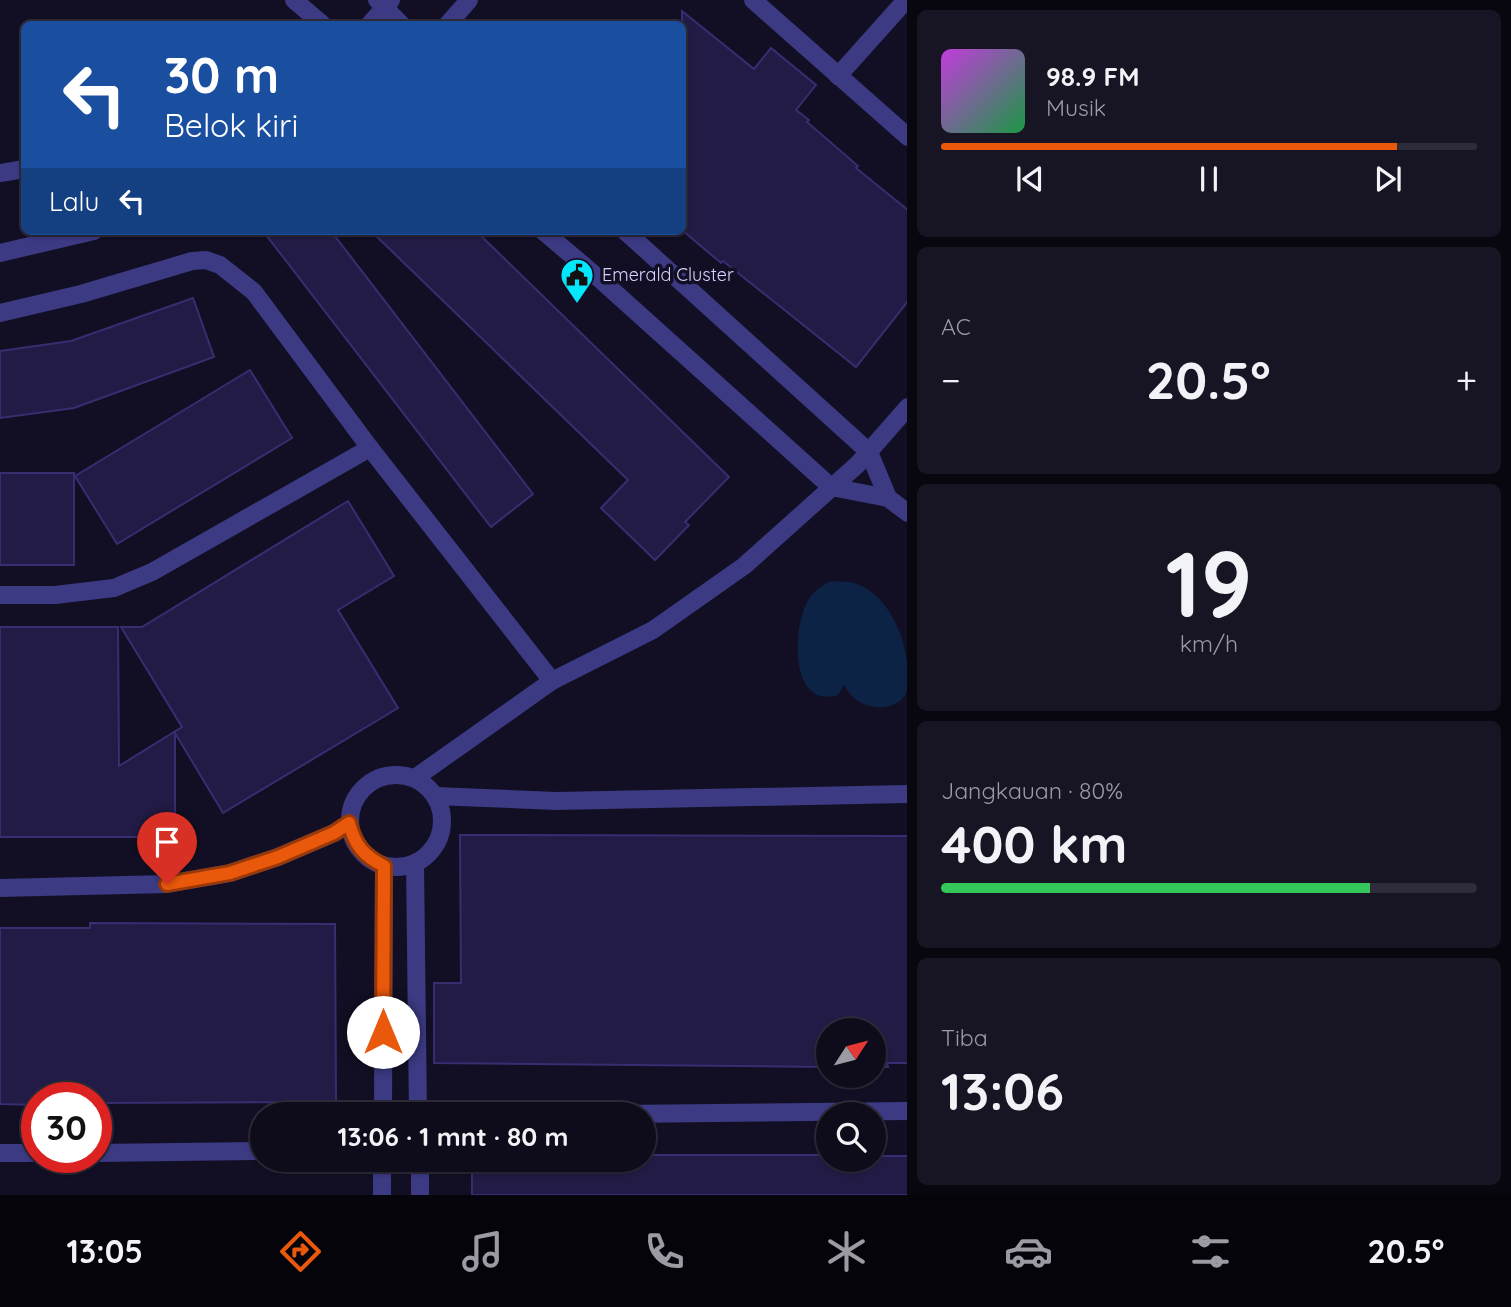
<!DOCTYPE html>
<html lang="id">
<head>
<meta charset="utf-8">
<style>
  body { margin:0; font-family:Quicksand,sans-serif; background:#171424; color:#f1f3f6; height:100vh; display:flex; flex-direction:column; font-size:26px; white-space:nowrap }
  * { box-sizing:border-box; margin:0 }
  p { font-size:23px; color:#9b9ba3 }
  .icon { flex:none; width:38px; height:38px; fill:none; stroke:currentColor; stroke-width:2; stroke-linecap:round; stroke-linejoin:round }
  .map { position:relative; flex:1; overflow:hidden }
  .drawer { display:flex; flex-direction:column; gap:10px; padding:10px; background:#08060f; width:604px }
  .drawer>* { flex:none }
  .guide { position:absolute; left:21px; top:21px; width:665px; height:214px; border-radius:10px; box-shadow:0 2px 5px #0004,0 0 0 2px #2e2b3a; background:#1a4fa0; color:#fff; overflow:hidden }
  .needle { width:46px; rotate:54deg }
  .tools { position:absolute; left:816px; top:1018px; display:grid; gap:14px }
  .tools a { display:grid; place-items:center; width:70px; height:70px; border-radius:50%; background:#0e0b1b; box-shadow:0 2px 5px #0004,0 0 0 2px #2e2b3a; font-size:35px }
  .speed { position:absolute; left:21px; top:1082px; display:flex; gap:14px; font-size:35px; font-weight:700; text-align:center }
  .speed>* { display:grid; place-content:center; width:91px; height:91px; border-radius:50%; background:#0e0b1b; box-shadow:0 2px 5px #0004,0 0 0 2px #2e2b3a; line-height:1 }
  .speed .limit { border:10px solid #d22; background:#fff; color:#111 }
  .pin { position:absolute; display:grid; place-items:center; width:60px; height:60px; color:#fff; margin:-72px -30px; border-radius:50% 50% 50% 0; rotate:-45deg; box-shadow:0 0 7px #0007 }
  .pin .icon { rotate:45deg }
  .me { position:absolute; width:77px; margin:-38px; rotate:0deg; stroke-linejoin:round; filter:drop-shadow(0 0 5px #0008) }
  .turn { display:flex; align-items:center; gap:24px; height:147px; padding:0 28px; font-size:32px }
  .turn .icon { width:91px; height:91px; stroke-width:2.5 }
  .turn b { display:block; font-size:49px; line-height:60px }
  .then { display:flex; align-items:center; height:66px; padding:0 28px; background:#0003; gap:14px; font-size:26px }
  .big { font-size:52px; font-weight:800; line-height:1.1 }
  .drawer .tile { flex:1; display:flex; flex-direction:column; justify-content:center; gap:10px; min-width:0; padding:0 24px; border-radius:10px; background:#171424 }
  .drawer .dial { align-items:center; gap:0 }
  .dial b { font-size:91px; line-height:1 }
  .song { display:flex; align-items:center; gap:21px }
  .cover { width:84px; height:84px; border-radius:10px; background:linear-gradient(135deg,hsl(290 70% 55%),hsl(140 70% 35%)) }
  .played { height:7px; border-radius:4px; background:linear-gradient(90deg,#ea580c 85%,#2e2b3a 85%) }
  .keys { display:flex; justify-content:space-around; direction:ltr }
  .heat { display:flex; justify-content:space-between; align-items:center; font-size:38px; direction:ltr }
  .charge { height:10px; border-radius:5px; background:linear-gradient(90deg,#34c759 80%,#2e2b3a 0) }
  .trip { position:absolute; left:250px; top:1102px; width:406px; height:70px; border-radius:35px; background:#0e0b1b; box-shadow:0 2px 5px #0004,0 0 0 2px #2e2b3a; font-weight:800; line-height:70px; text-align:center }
  .menu { display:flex; height:112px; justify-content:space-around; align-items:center; background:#06040b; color:#9b9ba3 }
  .menu .icon { width:49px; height:49px }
  .menu .active { color:#ea580c }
  .menu b { font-size:32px; color:#f1f3f6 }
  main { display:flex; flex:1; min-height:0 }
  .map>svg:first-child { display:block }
  .water { fill:#0c2346 }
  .building { fill:#221b45; stroke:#392d71; stroke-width:2 }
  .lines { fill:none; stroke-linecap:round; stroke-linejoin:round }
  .minor { stroke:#3b3a83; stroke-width:18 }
  .route-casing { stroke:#983908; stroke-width:18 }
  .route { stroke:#ea580c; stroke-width:12 }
  .labels { text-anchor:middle; stroke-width:7; stroke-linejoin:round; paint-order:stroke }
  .poi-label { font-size:18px; fill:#d6d2ff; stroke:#120f24; text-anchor:start }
</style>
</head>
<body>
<main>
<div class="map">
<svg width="908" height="1195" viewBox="0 0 908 1195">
  <rect width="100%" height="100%" fill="#120f24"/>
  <!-- water -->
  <path class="water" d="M832 581C839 582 847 581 854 583 891 595 908 642 908 677 908 682 908 688 906 693 897 712 868 710 854 698 850 695 847 689 844 685L838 695C788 710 792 623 810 597 816 589 823 585 832 581Z"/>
  <!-- building -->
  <g class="building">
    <polygon points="682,11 754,69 771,48 816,85 796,110 809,120 807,122 858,166 856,168 908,210 908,301 856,367 723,261 721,263 682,230"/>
    <polygon points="263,231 331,231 533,494 491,527"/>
    <polygon points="371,231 476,231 729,477 685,522 689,525 655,560 601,508 628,480"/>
    <polygon points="193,298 214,357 74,408 0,418 0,351 71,341"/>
    <polygon points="250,370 292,438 117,544 75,476"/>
    <rect x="0" y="473" width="74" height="92"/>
    <polygon points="348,501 394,576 338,610 398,708 223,813 175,733 175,837 0,837 0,627 118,627 119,766 182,727 121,627 142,627"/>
    <polygon points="460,835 908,836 908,1063 887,1063 888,1067 873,1067 873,1031 828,1031 828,1067 434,1063 434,983 461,983"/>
    <polygon points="90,923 335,924 336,1102 96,1103 96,1097 37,1097 37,1105 0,1104 0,928 90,928"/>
    <polygon points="644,1155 828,1155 828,1160 873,1160 873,1156 908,1156 908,1195 472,1195 472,1160 644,1160"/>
  </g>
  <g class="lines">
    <!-- minor -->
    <g class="minor">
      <polyline points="294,0 322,24"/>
      <polyline points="377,0 401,24"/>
      <polyline points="753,0 908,137"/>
      <polyline points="370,24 391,0"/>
      <polyline points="448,24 469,0"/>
      <polyline points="838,76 906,0"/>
      <polyline points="0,173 24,169"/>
      <polyline points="543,231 602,281 831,487 888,498 908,513"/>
      <polyline points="625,231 869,452 888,498"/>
      <polyline points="0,253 94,231"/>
      <polyline points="0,313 81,294 192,261 206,260 220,265 254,292 370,448 552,681"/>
      <polyline points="0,595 55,595 114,588 152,572 370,448"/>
      <circle cx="396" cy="821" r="46"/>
      <polyline points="415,778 552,681 653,630 744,566 858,464 908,407"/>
      <polyline points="435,796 556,801 908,794"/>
      <polyline points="415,863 418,1115"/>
      <polyline points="0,888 167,884 230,873 278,857 334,833 350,823"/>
      <polyline points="383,1115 384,866"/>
      <polyline points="523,1115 908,1111"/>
      <polyline points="0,1153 37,1153"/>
      <polyline points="96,1153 262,1151"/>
      <polyline points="420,1160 420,1195"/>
      <polyline points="382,1195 382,1160"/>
    </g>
  </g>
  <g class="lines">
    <defs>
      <path id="route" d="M167 884 230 873 278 857 334 833 349 823C355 846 364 856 384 866L383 1032"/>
    </defs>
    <!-- route casing -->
    <use href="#route" class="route-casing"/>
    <!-- route -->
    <use href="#route" class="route"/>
  </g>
  <!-- icons -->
  <defs>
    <symbol id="civic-pin" viewBox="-11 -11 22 30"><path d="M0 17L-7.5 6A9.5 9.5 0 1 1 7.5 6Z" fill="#02e7fb" stroke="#120f24"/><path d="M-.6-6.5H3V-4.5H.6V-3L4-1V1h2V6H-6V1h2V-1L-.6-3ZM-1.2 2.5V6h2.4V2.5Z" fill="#111"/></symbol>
  </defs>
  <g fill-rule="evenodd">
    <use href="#civic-pin" x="558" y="256" width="38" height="52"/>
  </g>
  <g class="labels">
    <!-- poi labels -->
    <g class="poi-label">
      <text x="602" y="281">Emerald Cluster</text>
    </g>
  </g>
</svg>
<div class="tools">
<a><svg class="needle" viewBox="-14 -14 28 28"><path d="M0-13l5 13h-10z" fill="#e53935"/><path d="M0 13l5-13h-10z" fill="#9b9ba3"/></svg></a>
<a><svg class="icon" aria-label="search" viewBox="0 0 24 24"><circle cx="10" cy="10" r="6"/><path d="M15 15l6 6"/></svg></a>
</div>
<div class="speed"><div class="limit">30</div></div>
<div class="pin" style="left:167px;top:884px;background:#d93025"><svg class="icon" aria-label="arrive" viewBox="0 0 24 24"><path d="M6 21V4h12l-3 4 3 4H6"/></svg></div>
<svg class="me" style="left:383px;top:1032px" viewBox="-20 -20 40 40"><circle r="19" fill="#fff"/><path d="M0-13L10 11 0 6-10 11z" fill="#ea580c"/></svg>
<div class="trip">13:06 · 1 mnt · 80 m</div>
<div class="guide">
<div class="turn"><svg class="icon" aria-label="left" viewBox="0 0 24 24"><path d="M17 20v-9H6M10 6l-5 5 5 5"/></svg><div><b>30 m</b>Belok kiri</div></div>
<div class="then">Lalu<svg class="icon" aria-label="left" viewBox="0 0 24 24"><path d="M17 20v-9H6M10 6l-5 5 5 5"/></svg></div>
</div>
</div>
<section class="drawer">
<div class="tile">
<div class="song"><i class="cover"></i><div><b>98.9 FM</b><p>Musik</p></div></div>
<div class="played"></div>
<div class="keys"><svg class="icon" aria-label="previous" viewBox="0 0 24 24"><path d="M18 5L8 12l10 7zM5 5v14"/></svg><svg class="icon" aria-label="pause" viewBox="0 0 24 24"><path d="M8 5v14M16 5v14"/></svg><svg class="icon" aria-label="next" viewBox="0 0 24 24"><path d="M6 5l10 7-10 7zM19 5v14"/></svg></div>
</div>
<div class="tile"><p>AC</p>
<div class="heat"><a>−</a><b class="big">20.5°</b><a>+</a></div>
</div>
<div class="tile dial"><b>19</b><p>km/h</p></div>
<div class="tile"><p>Jangkauan · 80%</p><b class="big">400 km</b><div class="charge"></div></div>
<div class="tile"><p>Tiba</p><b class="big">13:06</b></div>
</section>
</main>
<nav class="menu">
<b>13:05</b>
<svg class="icon active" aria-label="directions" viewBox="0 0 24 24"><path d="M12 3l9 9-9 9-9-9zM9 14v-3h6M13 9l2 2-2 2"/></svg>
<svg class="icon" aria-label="music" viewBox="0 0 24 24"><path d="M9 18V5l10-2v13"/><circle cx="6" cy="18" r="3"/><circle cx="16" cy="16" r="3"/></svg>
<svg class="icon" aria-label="phone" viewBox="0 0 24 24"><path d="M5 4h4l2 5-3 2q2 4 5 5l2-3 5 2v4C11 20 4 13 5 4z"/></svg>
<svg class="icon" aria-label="climate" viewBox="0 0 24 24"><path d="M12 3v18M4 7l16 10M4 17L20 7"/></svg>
<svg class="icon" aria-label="car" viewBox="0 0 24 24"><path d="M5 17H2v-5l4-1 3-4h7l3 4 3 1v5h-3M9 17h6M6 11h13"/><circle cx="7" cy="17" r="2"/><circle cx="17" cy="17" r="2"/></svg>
<svg class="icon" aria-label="filters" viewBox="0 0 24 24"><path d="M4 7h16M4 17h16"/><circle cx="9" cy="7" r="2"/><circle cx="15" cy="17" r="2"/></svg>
<b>20.5°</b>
</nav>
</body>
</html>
